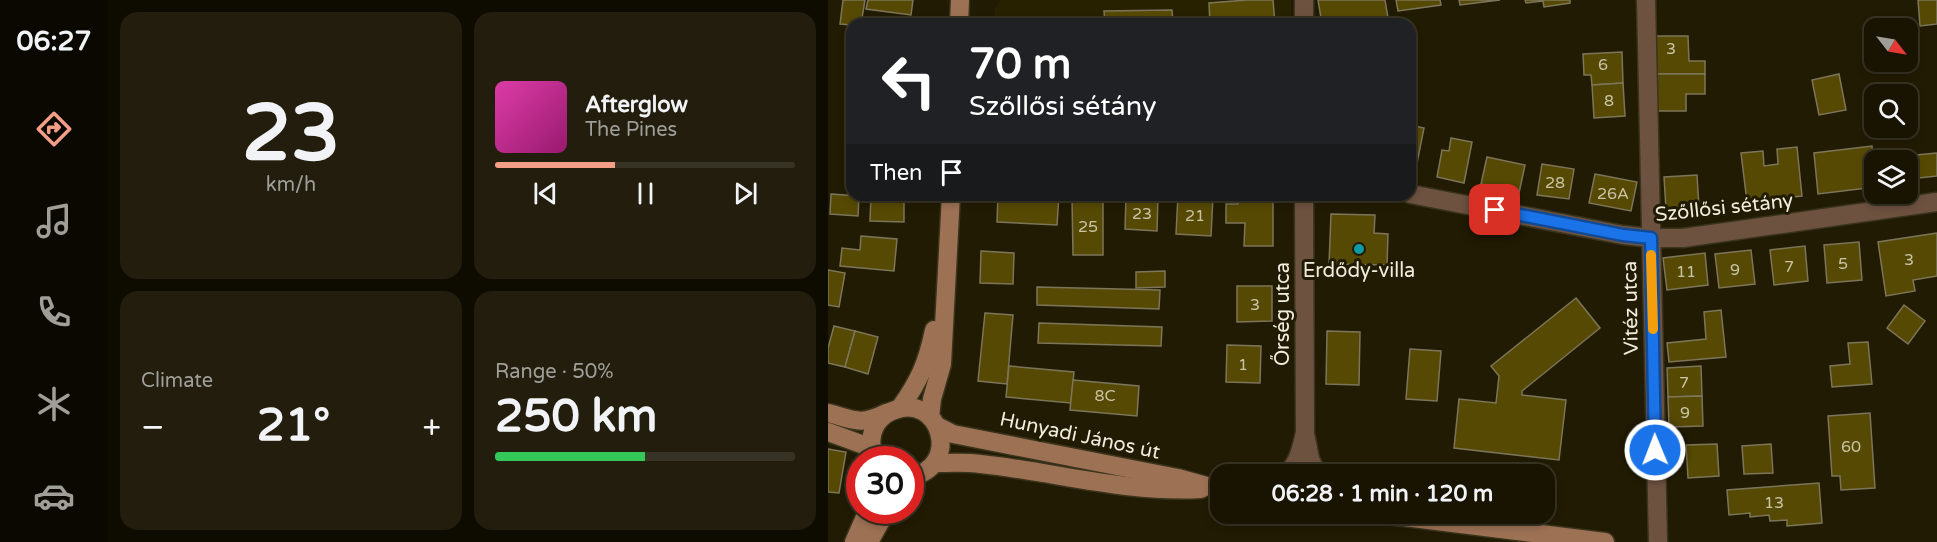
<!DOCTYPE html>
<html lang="en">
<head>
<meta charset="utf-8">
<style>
  body { margin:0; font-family:"Varela Round",sans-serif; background:#221d0c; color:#f1f3f6; height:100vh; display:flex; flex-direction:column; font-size:22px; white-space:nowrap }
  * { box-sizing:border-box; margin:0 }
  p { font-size:20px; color:#9f9e99 }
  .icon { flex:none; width:33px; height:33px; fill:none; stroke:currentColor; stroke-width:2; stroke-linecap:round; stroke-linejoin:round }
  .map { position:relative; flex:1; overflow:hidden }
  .panel { display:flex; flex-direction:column; gap:12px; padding:12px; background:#0e0b01; width:720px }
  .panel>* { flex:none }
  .hud { position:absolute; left:18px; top:18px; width:570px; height:183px; border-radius:18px; box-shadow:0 3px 9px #0003,0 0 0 2px #373324; background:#202124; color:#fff; overflow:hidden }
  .needle { width:39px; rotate:121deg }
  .controls { position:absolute; left:1036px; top:18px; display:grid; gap:12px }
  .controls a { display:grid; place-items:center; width:54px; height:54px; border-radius:12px; background:#191402; box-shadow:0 3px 9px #0003,0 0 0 2px #373324; font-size:30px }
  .speed { position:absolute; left:18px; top:446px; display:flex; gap:12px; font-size:30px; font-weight:700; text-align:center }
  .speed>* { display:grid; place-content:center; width:78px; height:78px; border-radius:50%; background:#191402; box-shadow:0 3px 9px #0003,0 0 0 2px #373324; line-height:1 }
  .speed .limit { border:9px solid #d22; background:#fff; color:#111 }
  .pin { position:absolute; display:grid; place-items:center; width:51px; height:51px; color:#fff; margin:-26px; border-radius:12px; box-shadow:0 3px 9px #0006 }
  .me { position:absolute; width:66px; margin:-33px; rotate:359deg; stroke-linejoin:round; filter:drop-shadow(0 0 4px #0008) }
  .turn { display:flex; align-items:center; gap:21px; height:126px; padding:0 24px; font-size:27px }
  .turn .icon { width:78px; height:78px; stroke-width:2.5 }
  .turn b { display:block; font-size:42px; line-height:51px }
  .then { display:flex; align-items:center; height:57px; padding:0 24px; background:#0003; gap:12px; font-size:22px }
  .big { font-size:45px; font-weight:700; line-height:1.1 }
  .panel .tile { flex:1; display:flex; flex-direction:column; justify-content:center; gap:9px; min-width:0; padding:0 21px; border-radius:18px; background:#221d0c }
  .panel .dial { align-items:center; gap:0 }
  .dial b { font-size:78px; line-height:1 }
  .song { display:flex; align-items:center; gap:18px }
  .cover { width:72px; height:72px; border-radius:9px; background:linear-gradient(135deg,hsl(320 70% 55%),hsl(320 70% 35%)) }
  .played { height:6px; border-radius:3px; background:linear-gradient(90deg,#f49e88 40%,#373324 40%) }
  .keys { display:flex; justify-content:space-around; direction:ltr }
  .heat { display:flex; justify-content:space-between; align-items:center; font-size:33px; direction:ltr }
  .charge { height:9px; border-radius:4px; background:linear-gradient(90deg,#34c759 50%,#373324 0) }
  .panel .tiles { flex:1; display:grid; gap:12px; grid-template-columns:repeat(2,1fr) }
  .trip { position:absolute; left:382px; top:464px; width:345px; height:60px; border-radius:18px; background:#191402; box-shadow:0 3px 9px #0003,0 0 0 2px #373324; font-weight:700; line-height:60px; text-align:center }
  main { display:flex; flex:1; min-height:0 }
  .tabs { display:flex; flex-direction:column; width:108px; justify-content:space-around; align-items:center; background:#0a0801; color:#9f9e99 }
  .tabs .icon { width:42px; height:42px }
  .tabs .active { color:#f49e88 }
  .tabs b { font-size:27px; color:#f1f3f6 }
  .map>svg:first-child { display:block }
  .built { fill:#282100 }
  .building { fill:#564903; stroke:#7c755a; stroke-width:1.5 }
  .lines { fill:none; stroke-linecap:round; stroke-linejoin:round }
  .street-casing { stroke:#3a341d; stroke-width:21 }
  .secondary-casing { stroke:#3a341d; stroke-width:21 }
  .street { stroke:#6e5240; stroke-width:18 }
  .secondary { stroke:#9d7154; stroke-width:18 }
  .route-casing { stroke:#114b97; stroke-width:15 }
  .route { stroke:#1a73e8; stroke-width:10 }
  .slow { stroke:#f59e0b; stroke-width:10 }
  .culture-dot { fill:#0f9aa8; stroke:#211b03; stroke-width:2 }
  .labels { text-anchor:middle; stroke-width:6; stroke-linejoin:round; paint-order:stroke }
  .number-label { font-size:16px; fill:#cac4a7 }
  .street-label { font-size:20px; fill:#f0edde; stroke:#211b03 }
  .poi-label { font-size:20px; fill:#f0edde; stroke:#211b03 }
</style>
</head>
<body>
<main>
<nav class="tabs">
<b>06:27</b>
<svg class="icon active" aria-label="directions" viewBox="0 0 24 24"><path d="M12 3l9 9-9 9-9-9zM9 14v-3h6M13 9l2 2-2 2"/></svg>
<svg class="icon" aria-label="music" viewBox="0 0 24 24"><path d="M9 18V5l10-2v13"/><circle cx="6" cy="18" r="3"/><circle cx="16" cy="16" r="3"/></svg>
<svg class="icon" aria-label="phone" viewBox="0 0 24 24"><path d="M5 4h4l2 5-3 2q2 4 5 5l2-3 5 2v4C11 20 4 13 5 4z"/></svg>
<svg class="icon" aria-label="climate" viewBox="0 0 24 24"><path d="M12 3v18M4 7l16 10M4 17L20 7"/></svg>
<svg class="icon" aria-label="car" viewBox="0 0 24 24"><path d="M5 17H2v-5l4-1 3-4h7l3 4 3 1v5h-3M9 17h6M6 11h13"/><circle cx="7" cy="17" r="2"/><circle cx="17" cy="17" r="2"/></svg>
</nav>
<section class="panel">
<div class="tiles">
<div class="tile dial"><b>23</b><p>km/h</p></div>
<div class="tile">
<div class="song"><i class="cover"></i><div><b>Afterglow</b><p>The Pines</p></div></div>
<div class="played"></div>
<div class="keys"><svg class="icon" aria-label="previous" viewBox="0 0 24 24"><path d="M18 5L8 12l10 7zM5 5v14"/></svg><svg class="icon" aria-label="pause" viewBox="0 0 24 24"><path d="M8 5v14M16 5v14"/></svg><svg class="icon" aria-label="next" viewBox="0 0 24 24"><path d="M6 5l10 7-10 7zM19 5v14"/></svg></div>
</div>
<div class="tile"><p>Climate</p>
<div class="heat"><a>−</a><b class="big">21°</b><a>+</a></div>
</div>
<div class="tile"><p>Range · 50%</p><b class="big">250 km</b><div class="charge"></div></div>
</div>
</section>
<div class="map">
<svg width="1109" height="542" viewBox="0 0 1109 542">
  <rect width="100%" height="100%" fill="#211b03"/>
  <!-- built -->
  <polygon class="built" points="173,0 463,0 463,24 167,24 167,8"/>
  <!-- building -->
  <g class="building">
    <polygon points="15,0 37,0 33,24 24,25 12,24"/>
    <polygon points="40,0 85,0 83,15 38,9"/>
    <polygon points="419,0 445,0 447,24 382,24 381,3"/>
    <polygon points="490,0 557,0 561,24 519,24 518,20 494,24"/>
    <polygon points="568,0 612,0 613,5 570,11"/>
    <polygon points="631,0 672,0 632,5"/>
    <polygon points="697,0 742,0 742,3 716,7 715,1 698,3"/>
    <polygon points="1090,0 1109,0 1109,24 1092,26"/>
    <polygon points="344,10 345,24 277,24 276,11"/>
    <rect x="167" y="19" width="96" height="5"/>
    <polygon points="826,36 860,36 861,61 877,61 877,74 825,74"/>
    <polygon points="794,52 795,83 764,85 763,75 756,75 755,54"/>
    <polygon points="825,74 877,74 877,94 858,94 858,111 826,111"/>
    <polygon points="1011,74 1018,110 991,115 984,80"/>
    <polygon points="795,83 797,116 766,118 764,85"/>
    <polygon points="582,125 596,128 587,173 582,172"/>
    <polygon points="623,138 644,142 636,183 609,177 614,150 621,151"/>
    <polygon points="1044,146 1047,187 990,194 986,153"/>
    <polygon points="969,147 974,196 919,202 913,153 935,151 936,166 950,164 949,149"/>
    <polygon points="1109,153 1109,176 1091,178 1088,155"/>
    <polygon points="659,157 697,165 691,193 653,184"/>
    <polygon points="714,164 746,169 741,199 709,195"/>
    <polygon points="767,174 809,182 803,211 761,203"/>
    <polygon points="869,175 871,207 838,209 836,177"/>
    <polygon points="3,194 31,196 30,216 2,214"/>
    <polygon points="43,195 76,195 76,222 42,221"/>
    <polygon points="170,195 231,195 229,225 169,222"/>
    <polygon points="350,195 385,197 383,236 348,234"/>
    <polygon points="298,196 330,197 329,231 297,229"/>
    <polygon points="410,196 445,196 445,246 416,246 417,223 398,223 398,204 410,204"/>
    <polygon points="244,198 275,198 275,255 245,255"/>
    <polygon points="503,214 547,215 546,233 560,234 559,265 501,264"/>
    <polygon points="1109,233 1109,276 1085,280 1087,291 1058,296 1050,242"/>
    <polygon points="33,236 69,239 66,271 12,266 14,248 32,250"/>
    <polygon points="1031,242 1034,280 999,283 996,245"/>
    <polygon points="977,246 980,281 946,285 942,250"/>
    <polygon points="923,250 927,284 891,288 887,254"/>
    <polygon points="153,251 186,253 185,284 152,283"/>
    <polygon points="877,253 880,285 839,290 835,258"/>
    <polygon points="0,270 17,273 11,307 0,305"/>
    <polygon points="337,271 337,287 308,288 308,272"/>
    <polygon points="409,286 444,286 444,321 409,322"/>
    <polygon points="209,287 332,290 331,309 209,305"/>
    <polygon points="748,298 772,328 694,391 694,395 738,400 731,460 626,448 631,399 668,403 671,376 663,366"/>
    <polygon points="1076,305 1097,321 1080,344 1059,328"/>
    <polygon points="893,310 898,357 841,362 839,343 878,339 876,312"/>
    <polygon points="157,313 185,315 179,384 150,381"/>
    <polygon points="211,323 334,327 333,346 210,343"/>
    <polygon points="6,326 27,331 17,367 0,363 0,348"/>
    <polygon points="27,331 50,337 40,374 17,367"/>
    <polygon points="499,331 532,332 531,385 498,384"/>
    <polygon points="1040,342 1044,384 1004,387 1002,366 1022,364 1020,343"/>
    <polygon points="399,345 433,346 432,383 398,382"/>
    <polygon points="582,349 613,351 609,401 578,399"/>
    <polygon points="181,366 246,372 243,403 178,397"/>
    <polygon points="873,366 874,396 840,397 839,368"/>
    <polygon points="245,380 311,386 309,416 242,410"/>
    <polygon points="874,396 875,426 841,427 840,397"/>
    <polygon points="1042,413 1047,488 1013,490 1012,476 1004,476 1000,416"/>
    <polygon points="889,444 891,476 860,478 858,445"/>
    <polygon points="943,444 945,473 916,474 914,446"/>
    <polygon points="0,449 18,452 11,493 0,492"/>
    <polygon points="991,483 994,523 959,526 959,520 942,521 941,515 922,517 922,513 901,515 899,490"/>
  </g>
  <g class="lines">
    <defs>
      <g id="street">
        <polyline points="818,0 830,542"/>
        <polyline points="476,24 476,0"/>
        <polyline points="582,194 795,235 823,238 855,238 1109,202"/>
        <polyline points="478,438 482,459 489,474"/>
        <path d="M458 474C471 463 473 449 477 433L476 195"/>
      </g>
      <g id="secondary">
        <polyline points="131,24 132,0"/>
        <path d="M72 408C92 380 99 363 106 330"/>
        <path d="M0 413C27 420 31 426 58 413"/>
        <polyline points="102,417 104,399 114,364 123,195"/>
        <polyline points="109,426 125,434 350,478 393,490"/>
        <polyline points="0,432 44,448"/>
        <path d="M47 459C42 447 42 434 49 423 54 416 60 412 67 410 112 393 135 467 82 477"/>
        <path d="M107 463C122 463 138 462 153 464 227 472 298 493 373 489"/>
        <polyline points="544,513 777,542"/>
        <polyline points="26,542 40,510"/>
        <polyline points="41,542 59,510"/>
      </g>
    </defs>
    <!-- street casing -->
    <use href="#street" class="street-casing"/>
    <!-- secondary casing -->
    <use href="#secondary" class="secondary-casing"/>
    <!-- street -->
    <use href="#street" class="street"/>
    <!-- secondary -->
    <use href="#secondary" class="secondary"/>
  </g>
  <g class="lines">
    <defs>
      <polyline id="route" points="667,210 795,235 823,238 827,450"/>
    </defs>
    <!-- route casing -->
    <use href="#route" class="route-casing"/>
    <!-- route -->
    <use href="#route" class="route"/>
    <!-- slow -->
    <polyline class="slow" points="823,255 825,329"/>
  </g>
  <!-- markers -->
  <circle class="culture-dot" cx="531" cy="249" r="6"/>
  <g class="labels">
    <!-- number labels -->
    <g class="number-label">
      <text x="843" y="54">3</text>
      <text x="775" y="70">6</text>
      <text x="781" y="106">8</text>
      <text x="727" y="188">28</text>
      <text x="785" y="199">26A</text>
      <text x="314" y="219">23</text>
      <text x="367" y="221">21</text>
      <text x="260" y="232">25</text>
      <text x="1081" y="265">3</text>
      <text x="1015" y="269">5</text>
      <text x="961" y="272">7</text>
      <text x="907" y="275">9</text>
      <text x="858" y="277">11</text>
      <text x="427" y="310">3</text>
      <text x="415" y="370">1</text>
      <text x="856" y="388">7</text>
      <text x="277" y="401">8C</text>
      <text x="857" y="418">9</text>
      <text x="1023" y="452">60</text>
      <text x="946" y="508">13</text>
    </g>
    <!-- street labels -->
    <g class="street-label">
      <text transform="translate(896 207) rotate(-6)" y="7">Szőllősi sétány</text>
      <text transform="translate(802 308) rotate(-91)" y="7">Vitéz utca</text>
      <text transform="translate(454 314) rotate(-90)" y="7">Őrség utca</text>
      <text transform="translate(252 435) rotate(12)" y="7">Hunyadi János út</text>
    </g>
    <!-- poi labels -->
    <g class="poi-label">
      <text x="531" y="277">Erdődy-villa</text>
    </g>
  </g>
</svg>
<div class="controls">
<a><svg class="needle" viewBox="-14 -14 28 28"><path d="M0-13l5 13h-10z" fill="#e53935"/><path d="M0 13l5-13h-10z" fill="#9f9e99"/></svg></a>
<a><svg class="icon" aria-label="search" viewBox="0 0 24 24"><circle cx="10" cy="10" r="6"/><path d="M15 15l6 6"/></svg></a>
<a><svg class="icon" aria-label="layers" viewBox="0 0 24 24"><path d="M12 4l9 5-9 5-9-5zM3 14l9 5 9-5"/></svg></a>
</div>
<div class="speed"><div class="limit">30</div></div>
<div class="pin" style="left:667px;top:210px;background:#d93025"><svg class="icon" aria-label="arrive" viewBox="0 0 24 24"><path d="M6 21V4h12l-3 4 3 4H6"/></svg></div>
<svg class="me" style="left:827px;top:450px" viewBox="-20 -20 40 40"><circle r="17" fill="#1a73e8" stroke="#fff" stroke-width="3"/><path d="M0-11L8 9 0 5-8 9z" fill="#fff"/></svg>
<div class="trip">06:28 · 1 min · 120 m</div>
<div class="hud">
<div class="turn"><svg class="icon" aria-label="left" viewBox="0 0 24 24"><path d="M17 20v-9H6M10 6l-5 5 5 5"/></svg><div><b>70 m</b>Szőllősi sétány</div></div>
<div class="then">Then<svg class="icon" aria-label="arrive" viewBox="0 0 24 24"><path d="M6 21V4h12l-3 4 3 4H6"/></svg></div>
</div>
</div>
</main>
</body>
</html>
